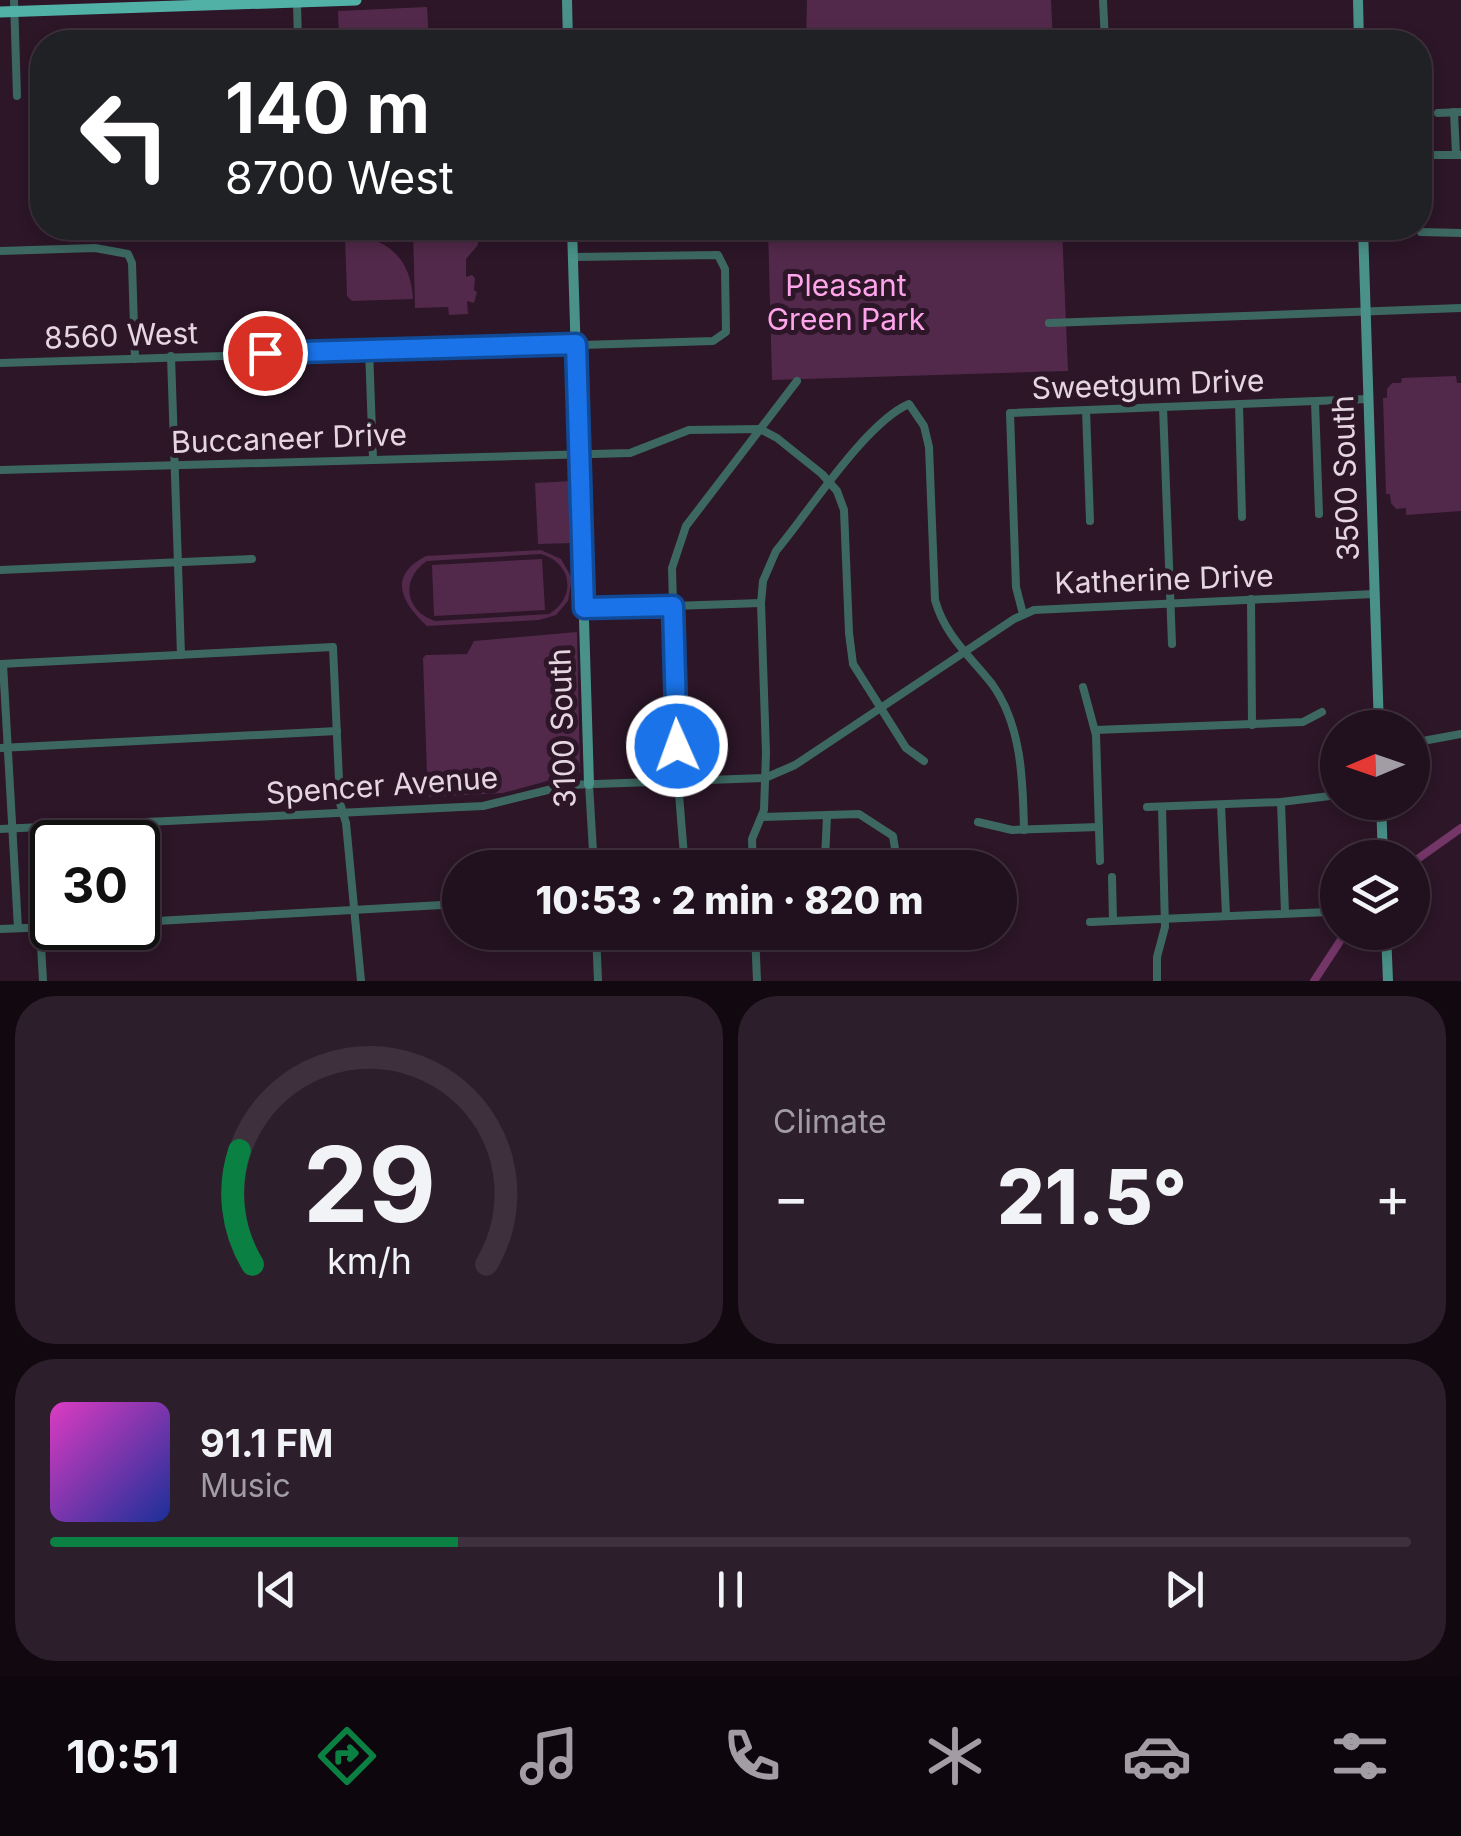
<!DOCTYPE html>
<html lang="en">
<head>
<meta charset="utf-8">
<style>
  body { margin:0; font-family:Inter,sans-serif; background:#2d1e2b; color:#f1f3f6; height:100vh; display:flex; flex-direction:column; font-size:38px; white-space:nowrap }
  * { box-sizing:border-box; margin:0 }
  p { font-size:32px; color:#a29da4 }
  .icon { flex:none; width:55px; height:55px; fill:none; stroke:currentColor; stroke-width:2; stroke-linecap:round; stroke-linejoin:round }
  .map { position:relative; height:981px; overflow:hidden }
  .panel { display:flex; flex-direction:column; gap:15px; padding:15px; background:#120910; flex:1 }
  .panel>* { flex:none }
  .banner { position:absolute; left:30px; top:30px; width:1402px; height:210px; border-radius:40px; box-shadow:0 5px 15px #0003,0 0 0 2px #3e303c; background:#202124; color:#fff; overflow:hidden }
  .needle { width:65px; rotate:268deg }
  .tools { position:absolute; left:1320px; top:710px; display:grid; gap:20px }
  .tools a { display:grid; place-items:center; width:110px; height:110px; border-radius:50%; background:#21101e; box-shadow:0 5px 15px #0003,0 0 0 2px #3e303c; font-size:50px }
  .speed { position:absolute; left:30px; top:820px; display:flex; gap:20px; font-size:50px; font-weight:700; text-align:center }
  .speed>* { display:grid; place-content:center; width:130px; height:130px; border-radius:50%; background:#21101e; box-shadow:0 5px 15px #0003,0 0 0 2px #3e303c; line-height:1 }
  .speed .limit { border:5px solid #111; border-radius:15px; background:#fff; color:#111 }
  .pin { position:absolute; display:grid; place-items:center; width:85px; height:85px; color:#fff; margin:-42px; border:5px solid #fff; border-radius:50%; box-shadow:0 2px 10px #0007 }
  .me { position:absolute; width:110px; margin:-55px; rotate:358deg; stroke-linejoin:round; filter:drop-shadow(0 0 8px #0008) }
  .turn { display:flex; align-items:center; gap:35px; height:210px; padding:0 30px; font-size:45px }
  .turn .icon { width:130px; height:130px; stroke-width:2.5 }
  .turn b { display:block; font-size:70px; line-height:85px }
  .big { font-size:75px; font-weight:800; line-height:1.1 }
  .panel .card { flex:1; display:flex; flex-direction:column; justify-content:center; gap:15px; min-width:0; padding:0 35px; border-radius:40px; background:#2d1e2b }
  .panel .dial { align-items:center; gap:0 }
  .dial svg { height:260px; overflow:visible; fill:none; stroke:#3e303c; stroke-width:7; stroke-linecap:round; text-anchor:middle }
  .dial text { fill:#f1f3f6; stroke:none }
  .song { display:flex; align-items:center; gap:30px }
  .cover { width:120px; height:120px; border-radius:15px; background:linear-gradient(135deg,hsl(310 70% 55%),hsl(230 70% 35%)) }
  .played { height:10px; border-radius:5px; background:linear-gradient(90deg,#0b8043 30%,#3e303c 30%) }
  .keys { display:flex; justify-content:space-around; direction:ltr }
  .heat { display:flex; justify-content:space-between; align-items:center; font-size:55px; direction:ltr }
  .panel .tiles { flex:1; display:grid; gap:15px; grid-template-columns:1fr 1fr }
  .card:last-child { grid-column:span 2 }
  .trip { position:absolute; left:442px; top:850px; width:575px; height:100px; border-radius:50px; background:#21101e; box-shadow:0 5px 15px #0003,0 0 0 2px #3e303c; font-weight:800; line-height:100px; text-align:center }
  .menu { display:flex; height:160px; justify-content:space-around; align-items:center; background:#0d060c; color:#a29da4 }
  .menu .icon { width:70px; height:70px }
  .menu .current { color:#0b8043 }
  .menu b { font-size:45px; color:#f1f3f6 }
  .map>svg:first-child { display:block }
  .green { fill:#52294a; fill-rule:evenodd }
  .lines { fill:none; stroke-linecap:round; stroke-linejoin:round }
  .canal { stroke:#733667; stroke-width:8 }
  .street { stroke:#3d6862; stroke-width:8 }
  .secondary { stroke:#499189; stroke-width:10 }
  .primary { stroke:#51b1a7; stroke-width:11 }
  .route-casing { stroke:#114b97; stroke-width:25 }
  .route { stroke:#1a73e8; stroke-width:18 }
  .labels { text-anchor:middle; stroke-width:10; stroke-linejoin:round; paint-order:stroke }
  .park-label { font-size:30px; fill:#fea4ea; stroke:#2c1628 }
  .street-label { font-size:30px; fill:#e5d6e1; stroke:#2c1628 }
</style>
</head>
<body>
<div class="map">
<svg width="1461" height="981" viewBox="0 0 1461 981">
  <rect width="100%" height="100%" fill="#2c1628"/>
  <!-- green -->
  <g class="green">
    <polygon points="807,0 1051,0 1053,42 806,42"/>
    <polygon points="427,7 429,42 339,42 338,11"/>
    <polygon points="413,228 477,228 478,245 466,259 466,277 472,275 475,278 474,290 477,292 474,303 467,301 468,314 449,315 448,307 415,308"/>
    <polygon points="768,228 1062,228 1068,371 772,380"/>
    <path d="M345 236C386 235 411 258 413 299L352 301 347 296Z"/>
    <polygon points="1456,376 1457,383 1461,383 1461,511 1406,515 1406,508 1396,509 1391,503 1390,494 1386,494 1383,398 1387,398 1387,389 1392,383 1401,383 1402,378"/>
    <polygon points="571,481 574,543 538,544 535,483"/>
    <path d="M541 550 561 559 572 578 568 601 556 615 539 620 427 626C404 605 385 577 426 556ZM541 554C572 563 577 597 549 614L435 621C405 611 400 579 427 561Z"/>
    <polygon points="542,559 545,610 434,616 432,565"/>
    <polygon points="577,632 580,772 503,793 429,797 428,789 436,788 435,774 427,774 423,658 426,655 467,654 474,641"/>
  </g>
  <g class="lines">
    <!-- canal -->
    <g class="canal">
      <polyline points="1412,863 1461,828"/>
      <polyline points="1314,981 1346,932"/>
    </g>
    <!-- street -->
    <g class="street">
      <polyline points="14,0 17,96"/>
      <polyline points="1103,0 1105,42"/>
      <polyline points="297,2 298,42"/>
      <polyline points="1454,112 1456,154"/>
      <polyline points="1438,113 1461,112"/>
      <polyline points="1420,155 1461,155"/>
      <polyline points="1421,232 1461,233"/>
      <polyline points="0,251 95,248 128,254 132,263 135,359"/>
      <polyline points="1049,323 1461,308"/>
      <polyline points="369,349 373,459"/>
      <polyline points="171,356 181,655"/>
      <polyline points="0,363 713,341 726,332 725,269 718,255 573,257"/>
      <polyline points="1315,402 1319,514"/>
      <polyline points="1239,404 1242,517"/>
      <polyline points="1163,407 1172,644"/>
      <polyline points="1086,410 1090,521"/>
      <polyline points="0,470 630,453 689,430 760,429 777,438 822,474 837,491 844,510 849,633 853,664 906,748 924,761"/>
      <polyline points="0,570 252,559"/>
      <polyline points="1251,599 1252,725"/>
      <polyline points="584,609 761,603"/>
      <polyline points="1023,614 1016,587 1010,413 1368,399"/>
      <polyline points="0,664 333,647 340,803 346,823 361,981"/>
      <polyline points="3,664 18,928"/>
      <polyline points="1083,687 1096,735 1100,861"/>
      <polyline points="1095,730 1303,722 1322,712"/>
      <polyline points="1412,743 1461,734"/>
      <polyline points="0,748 337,731"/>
      <polyline points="589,784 594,868"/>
      <polyline points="1281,802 1285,913"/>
      <polyline points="1221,805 1226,915"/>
      <polyline points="1147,807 1281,802 1338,795"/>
      <polyline points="763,817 859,814 893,836 898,868"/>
      <polyline points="978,822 1012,830 1099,827"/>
      <polyline points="0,829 483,806 568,785 765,778 795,765 1014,619 1034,610 1374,594"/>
      <polyline points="825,860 827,815"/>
      <polyline points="685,868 678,782 672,568 686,526 797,381"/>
      <path d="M753 868 752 839 764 810 766 753 761 603 763 581 776 551C808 513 866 422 909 404L924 426 929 447 935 600C945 636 970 656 992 684 1022 725 1023 782 1024 830"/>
      <polyline points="1112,877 1113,921"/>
      <polyline points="138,922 460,904"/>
      <polyline points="1090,922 1328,912"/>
      <polyline points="40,927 43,981"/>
      <polyline points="0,929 52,927"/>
      <polyline points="596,932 598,981"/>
      <polyline points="755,932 757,981"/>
      <polyline points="755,939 925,932"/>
      <polyline points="1157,981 1157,957 1165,927 1162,807"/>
    </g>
    <!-- secondary -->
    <g class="secondary">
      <polyline points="567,0 568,42"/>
      <polyline points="1358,0 1359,42"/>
      <polyline points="572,228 589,784"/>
      <polyline points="1363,228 1379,728"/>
      <polyline points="1381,802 1383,858"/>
      <polyline points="1386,932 1388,981"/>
    </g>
    <!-- primary -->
    <polyline class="primary" points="0,12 356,0"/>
  </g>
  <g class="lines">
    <defs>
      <polyline id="route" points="265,353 576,344 584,608 673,606 677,746"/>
    </defs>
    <!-- route casing -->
    <use href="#route" class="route-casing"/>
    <!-- route -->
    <use href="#route" class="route"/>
  </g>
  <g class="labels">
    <!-- park labels -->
    <g class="park-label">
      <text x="846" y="296">Pleasant<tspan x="846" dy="34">Green Park</tspan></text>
    </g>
    <!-- street labels -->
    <g class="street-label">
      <text transform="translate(121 336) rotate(-2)" y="10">8560 West</text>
      <text transform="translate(1148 385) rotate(-2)" y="10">Sweetgum Drive</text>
      <text transform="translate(289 439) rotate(-2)" y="10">Buccaneer Drive</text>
      <text transform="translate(1346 478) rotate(-92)" y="10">3500 South</text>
      <text transform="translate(1164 580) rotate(-2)" y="10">Katherine Drive</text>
      <text transform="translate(563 728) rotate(-92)" y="10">3100 South</text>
      <text transform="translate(382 786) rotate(-4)" y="10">Spencer Avenue</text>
    </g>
  </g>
</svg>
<div class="tools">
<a><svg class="needle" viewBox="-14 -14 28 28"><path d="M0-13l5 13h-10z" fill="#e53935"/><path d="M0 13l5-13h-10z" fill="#a29da4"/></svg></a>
<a><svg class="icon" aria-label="layers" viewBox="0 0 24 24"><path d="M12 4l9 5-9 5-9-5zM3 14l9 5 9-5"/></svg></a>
</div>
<div class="speed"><div class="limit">30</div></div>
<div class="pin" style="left:265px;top:353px;background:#d93025"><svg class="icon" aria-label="arrive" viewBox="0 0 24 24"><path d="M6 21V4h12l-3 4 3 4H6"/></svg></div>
<svg class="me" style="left:677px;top:746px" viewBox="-20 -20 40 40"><circle r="17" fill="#1a73e8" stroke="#fff" stroke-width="3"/><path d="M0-11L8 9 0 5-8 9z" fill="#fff"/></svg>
<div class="trip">10:53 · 2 min · 820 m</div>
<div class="banner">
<div class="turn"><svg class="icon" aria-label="left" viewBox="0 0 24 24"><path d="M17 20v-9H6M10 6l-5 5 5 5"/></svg><div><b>140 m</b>8700 West</div></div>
</div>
</div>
<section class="panel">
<div class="tiles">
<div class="card dial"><svg viewBox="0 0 100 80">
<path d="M14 69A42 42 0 1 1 86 69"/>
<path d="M14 69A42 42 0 0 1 10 34" stroke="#0b8043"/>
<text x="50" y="56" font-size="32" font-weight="700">29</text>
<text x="50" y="72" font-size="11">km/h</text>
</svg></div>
<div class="card"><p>Climate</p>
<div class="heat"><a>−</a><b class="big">21.5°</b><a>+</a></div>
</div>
<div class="card">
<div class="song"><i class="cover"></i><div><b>91.1 FM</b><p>Music</p></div></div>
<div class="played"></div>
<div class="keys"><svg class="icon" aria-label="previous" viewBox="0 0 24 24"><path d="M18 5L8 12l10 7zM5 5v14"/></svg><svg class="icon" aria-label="pause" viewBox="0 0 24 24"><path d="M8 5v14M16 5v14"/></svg><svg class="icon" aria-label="next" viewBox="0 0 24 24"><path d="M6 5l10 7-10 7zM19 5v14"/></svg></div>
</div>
</div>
</section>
<nav class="menu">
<b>10:51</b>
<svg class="icon current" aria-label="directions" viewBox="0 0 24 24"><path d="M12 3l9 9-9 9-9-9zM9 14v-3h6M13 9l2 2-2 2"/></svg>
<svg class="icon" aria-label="music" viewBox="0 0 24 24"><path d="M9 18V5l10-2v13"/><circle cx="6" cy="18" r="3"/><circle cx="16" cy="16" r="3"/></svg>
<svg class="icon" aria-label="phone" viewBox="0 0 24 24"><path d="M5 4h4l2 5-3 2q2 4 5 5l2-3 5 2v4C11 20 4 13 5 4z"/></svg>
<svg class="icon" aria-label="climate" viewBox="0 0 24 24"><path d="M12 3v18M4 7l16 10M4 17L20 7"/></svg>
<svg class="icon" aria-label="car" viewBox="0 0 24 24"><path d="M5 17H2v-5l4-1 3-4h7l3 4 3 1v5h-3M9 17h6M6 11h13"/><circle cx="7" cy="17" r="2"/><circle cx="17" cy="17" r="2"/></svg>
<svg class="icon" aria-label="filters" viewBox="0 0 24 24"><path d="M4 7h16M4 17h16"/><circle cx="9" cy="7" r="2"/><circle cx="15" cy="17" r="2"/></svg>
</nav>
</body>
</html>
